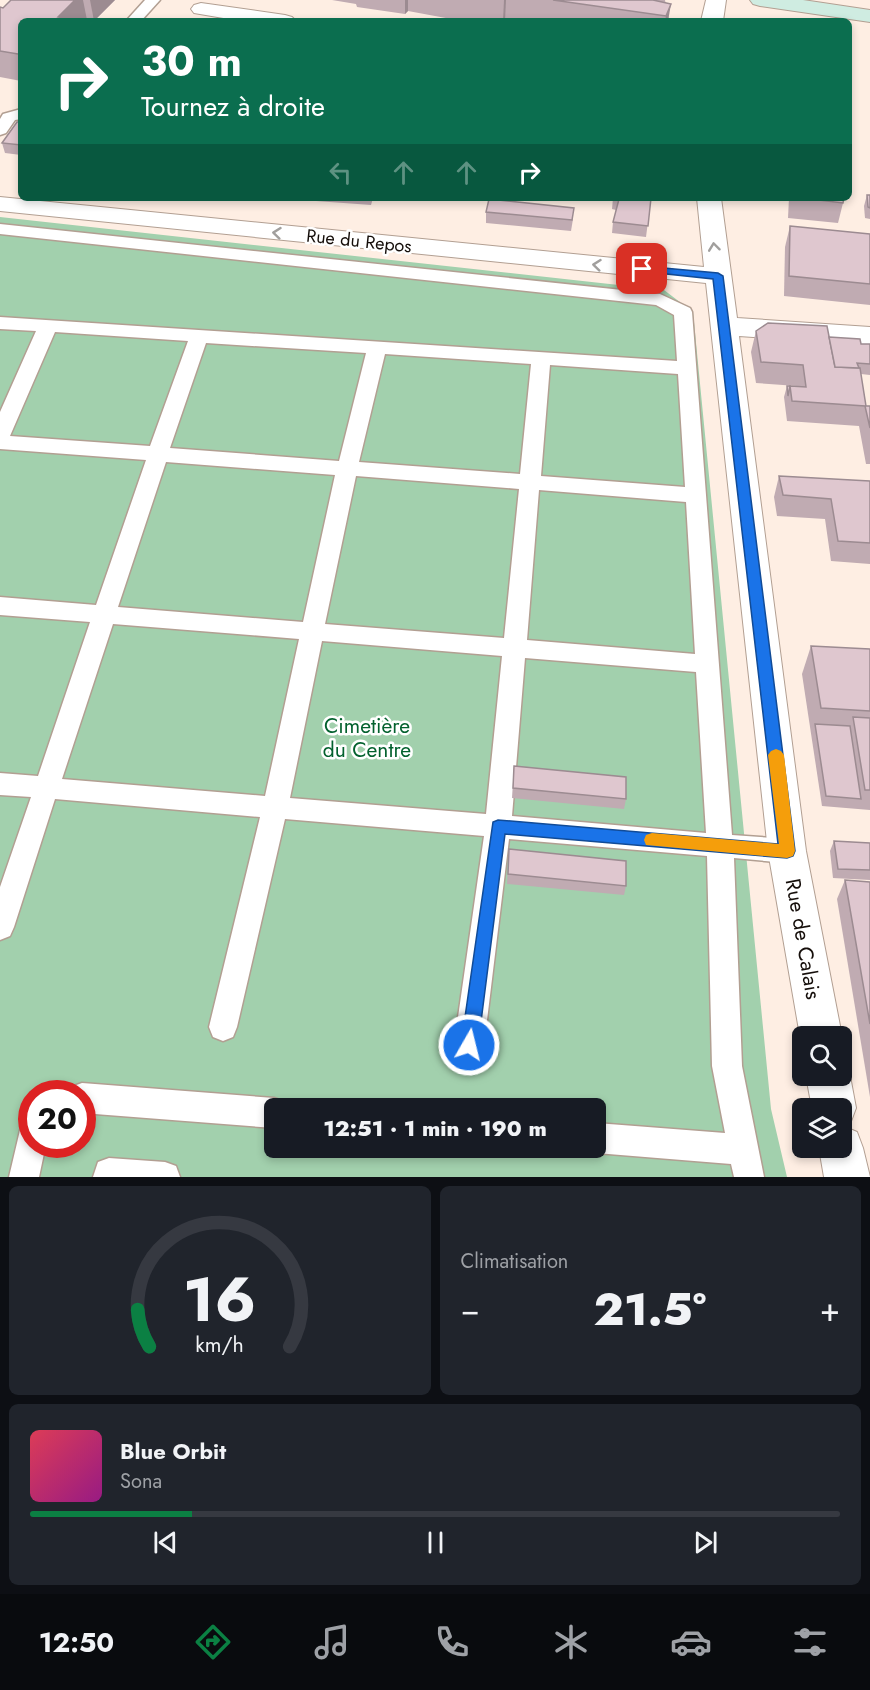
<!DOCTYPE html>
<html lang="fr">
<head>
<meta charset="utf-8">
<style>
  body { margin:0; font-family:Jost,sans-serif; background:#20242c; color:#f1f3f6; height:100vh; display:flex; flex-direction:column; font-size:22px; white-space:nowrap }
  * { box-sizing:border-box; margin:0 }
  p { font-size:20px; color:#9ea1a6 }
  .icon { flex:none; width:33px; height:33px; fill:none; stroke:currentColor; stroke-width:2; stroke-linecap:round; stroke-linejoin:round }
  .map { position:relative; height:1177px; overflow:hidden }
  .details { display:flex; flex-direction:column; gap:9px; padding:9px; background:#0d0f14; flex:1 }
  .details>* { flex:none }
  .guide { position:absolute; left:18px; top:18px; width:834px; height:183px; border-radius:9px; box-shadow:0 3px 9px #0003; background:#0b6e4f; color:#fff; overflow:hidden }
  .tools { position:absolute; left:792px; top:1026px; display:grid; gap:12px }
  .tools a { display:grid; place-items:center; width:60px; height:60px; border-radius:9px; background:#171b24; box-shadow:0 3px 9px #0003; font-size:30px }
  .speed { position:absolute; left:18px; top:1080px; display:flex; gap:12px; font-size:30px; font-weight:700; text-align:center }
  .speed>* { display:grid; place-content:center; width:78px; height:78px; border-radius:50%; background:#171b24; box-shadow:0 3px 9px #0003; line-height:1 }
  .speed .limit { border:9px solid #d22; background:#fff; color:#111 }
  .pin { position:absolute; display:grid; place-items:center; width:51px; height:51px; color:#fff; margin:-26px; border-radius:12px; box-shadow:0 3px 9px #0006 }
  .me { position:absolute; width:66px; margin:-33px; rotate:8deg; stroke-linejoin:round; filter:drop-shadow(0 0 4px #0008) }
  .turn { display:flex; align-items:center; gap:21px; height:126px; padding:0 24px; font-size:27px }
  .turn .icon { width:78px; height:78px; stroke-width:2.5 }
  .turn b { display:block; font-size:42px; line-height:51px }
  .lanes { display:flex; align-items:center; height:57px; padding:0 24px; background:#0003; justify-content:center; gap:30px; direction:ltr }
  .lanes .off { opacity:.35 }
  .big { font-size:45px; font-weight:800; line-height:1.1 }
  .details .card { flex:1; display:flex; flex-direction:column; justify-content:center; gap:9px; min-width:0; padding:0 21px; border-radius:9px; background:#20242c }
  .details .dial { align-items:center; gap:0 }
  .dial svg { height:156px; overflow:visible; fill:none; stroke:#363941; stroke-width:7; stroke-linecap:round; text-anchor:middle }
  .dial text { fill:#f1f3f6; stroke:none }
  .song { display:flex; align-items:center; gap:18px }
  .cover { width:72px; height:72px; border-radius:9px; background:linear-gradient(135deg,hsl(350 70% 55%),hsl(310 70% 35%)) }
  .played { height:6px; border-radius:3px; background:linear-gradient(90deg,#0b8043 20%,#363941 20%) }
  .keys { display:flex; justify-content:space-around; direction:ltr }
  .heat { display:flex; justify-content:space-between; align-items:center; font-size:33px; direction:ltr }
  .details .tiles { flex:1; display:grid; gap:9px; grid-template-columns:1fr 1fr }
  .card:last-child { grid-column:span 2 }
  .trip { position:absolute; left:264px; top:1098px; width:342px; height:60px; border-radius:9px; background:#171b24; box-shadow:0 3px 9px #0003; font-weight:800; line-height:60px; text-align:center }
  .tab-bar { display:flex; height:96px; justify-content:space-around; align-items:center; background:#090b0e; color:#9ea1a6 }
  .tab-bar .icon { width:42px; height:42px }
  .tab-bar .selected { color:#0b8043 }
  .tab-bar b { font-size:27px; color:#f1f3f6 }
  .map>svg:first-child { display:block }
  .green { fill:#a2d0ad; fill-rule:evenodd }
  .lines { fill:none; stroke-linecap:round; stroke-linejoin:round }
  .service-casing { stroke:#b29f92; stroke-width:3 }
  .minor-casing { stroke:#b29f92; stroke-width:2 }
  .secondary-casing { stroke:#b29f92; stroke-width:2 }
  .service { fill:#fff; fill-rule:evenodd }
  .minor { fill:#fff; fill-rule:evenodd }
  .secondary { fill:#cfece1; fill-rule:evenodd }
  .wall { fill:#c0abb2 }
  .shaded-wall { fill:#9c8b91 }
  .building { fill:#dfc7cf; stroke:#9c8b91; stroke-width:1.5 }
  .oneway { stroke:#a19f9d }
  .route { fill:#1a73e8; stroke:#114b97; stroke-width:1.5 }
  .slow { fill:#f59e0b }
  .labels { text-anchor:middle; stroke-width:5; stroke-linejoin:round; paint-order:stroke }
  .far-street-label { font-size:18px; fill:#150e0a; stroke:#fff }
  .park-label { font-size:21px; fill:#03612e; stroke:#fff }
  .street-label { font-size:21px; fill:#150e0a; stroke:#fff }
</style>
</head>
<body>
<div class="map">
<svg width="870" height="1177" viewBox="0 0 870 1177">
  <rect width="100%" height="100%" fill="#feeee3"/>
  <!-- green -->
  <path class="green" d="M0 217 664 290 693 312 771 1109 787 1177H0ZM32 1094H82V1144H32ZM274 1108H596V1148H274Z"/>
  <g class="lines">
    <defs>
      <g id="service">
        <polygon points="145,0 160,0 141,21 126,21"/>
        <polygon points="21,109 21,119 15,120 6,133 0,135 0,119 3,114"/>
        <path d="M0 224 660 294 690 308 692 312 732 835 787 839 796 843 800 851 796 859 787 863 734 858 742 1066 764 1177H734L731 1164 596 1153 585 1148H596V1123L725 1133 712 1066 707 856 509 839 484 1045 479 1055 469 1059 459 1055 454 1045 484 836 285 819 237 1027 233 1037 223 1041 213 1037 209 1027 260 817 55 799 14 927 10 936 0 940V887L31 797 0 795V773L38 776 90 622 0 615V597L96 605 146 460 0 449V412L36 331 0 329V317L677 361 674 315 656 305 0 234ZM55 332 188 341 150 446 10 436ZM206 343 366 353 339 461 170 448ZM385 354 531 364 520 474 359 462ZM550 365 678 374 685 487 541 476ZM166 462 335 475 303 622 118 607ZM356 476 519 489 504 638 325 624ZM539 490 686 502 695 654 527 640ZM113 624 299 639 265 796 62 779ZM322 641 502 656 486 814 290 798ZM525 658 696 672 706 833 512 816Z"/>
        <polygon points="82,1083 274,1098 285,1102 287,1108 274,1108 274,1128 82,1113 82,1094 69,1094 71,1087"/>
        <polygon points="32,1122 32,1144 46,1144 39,1177 9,1177 21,1126"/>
        <polygon points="109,1158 165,1162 176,1166 180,1177 93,1177 98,1162"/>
      </g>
      <g id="minor">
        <polygon points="706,0 726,0 723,21 701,21"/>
        <polygon points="201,3 285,15 292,17 296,21 241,21 194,13 191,9 194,5"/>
        <polygon points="0,197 704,267 697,198 721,198 737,318 870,327 870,345 739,336 806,851 842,1036 842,1038 802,1036 802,1042 800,1036 768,851 706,283 0,211"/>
        <polygon points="842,1060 850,1076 856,1108 850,1124 843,1126 857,1132 863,1148 870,1177 824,1177 819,1148 842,1148 842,1108 812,1108 806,1076 842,1076"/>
      </g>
      <polygon id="secondary" points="750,0 803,0 870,10 870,22 760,6 753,4"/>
    </defs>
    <!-- service casing -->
    <use href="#service" class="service-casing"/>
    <!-- minor casing -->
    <use href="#minor" class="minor-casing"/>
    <!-- secondary casing -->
    <use href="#secondary" class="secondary-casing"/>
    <!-- service -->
    <use href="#service" class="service"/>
    <!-- minor -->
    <use href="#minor" class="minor"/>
    <!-- secondary -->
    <use href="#secondary" class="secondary"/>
  </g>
  <!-- wall -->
  <g class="wall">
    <polygon points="11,0 115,0 94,21 21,21 21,81 0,77 0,7 3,8"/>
    <polygon points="332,0 665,0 669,19 670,21 462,21 408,11 405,14 357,7 356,4"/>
    <polygon points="21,122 21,155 5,153 2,143"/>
    <polygon points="867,195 870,195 870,219 865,218 864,206"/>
    <polygon points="316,198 373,198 371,205 316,201"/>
    <polygon points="613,198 651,198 646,237 612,233 613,222 616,210 612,209"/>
    <polygon points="789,198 844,198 843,203 838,223 788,218"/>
    <polygon points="486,212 573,219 571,231 486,223"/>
    <polygon points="790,226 870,234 870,305 784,296 785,247"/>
    <polygon points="756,331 829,337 861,344 870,344 870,375 861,374 866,406 870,406 870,464 866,464 859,426 787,421 784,397 787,386 798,386 797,386 756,383 751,352"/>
    <polygon points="779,476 870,481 870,564 831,561 825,519 777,516 774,497"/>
    <polygon points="811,646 870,649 870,810 822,806 802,674"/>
    <polygon points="514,766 626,799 624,809 512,798"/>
    <polygon points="834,841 870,843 870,880 833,878 830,851"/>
    <polygon points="509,849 626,886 624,895 507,884"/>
    <polygon points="845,880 870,882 870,1097 837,899"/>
  </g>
  <!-- shaded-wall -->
  <g class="shaded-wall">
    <polygon points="75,0 83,0 87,20 58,21 58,17"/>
    <polygon points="90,0 115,0 94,21"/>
    <polygon points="405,0 408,0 408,11 405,14"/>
    <polygon points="504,0 506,0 505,21 503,21"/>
    <polygon points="671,4 668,21 665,21 666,16"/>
    <polygon points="21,52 21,65 18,54"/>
  </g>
  <!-- building -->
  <g class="building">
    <polygon points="11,0 75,0 58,17 64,18 61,21 21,21 21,52 18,54 0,51 0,7 3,8"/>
    <polygon points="553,0 653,0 671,4 666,16"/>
    <polygon points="17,122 21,122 21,145 2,143"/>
    <polygon points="867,195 870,195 870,208 868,207"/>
    <polygon points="613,198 651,198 648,226 613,222 619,199"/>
    <polygon points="802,198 844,198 843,203"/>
    <polygon points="489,199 574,208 572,220 486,212"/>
    <polygon points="790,226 870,234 870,284 789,276"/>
    <polygon points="768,323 827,326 835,367 860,368 866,406 870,406 870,428 865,406 792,401 790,386 806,387 803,365 761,362 756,331"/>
    <polygon points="829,337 860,339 861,344 870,344 870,364 857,363 859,368 835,367"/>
    <polygon points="787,386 790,386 788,396"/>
    <polygon points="779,476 870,481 870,543 838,541 831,499 783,495"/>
    <polygon points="811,646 870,649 870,711 821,708"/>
    <polygon points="853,717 870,718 870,790 865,790"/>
    <polygon points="815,724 850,726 861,799 826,796"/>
    <polygon points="514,766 626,777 626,799 513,788"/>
    <polygon points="834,841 870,843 870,870 838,869"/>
    <polygon points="509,849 626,861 626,886 508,874"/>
    <polygon points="845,880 870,882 870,1024"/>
  </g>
  <!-- one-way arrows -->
  <defs><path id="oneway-chevron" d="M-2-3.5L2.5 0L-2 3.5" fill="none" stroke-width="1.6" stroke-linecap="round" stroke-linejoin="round" transform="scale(1.5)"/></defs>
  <g class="oneway">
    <use href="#oneway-chevron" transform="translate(277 233) rotate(-174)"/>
    <use href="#oneway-chevron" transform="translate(714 247) rotate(-97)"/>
    <use href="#oneway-chevron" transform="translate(597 265) rotate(-174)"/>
  </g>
  <!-- route -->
  <polygon class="route" points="642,266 718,273 723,276 795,851 793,856 787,858 505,834 478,1045 476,1051 469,1054 463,1051 461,1045 493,822 498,820 778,844 713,279 639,271 639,267"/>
  <!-- slow -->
  <polygon class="slow" points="776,749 781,751 784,755 795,851 793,856 787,858 646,845 644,840 646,835 652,833 779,844 768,755 771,751"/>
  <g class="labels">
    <!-- far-street labels -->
    <g class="far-street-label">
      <text transform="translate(359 241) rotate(6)" y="6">Rue du Repos</text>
    </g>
    <!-- park labels -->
    <g class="park-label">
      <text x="367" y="733">Cimetière<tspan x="367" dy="24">du Centre</tspan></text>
    </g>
    <!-- street labels -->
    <g class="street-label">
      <text transform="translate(803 939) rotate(80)" y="7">Rue de Calais</text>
    </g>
  </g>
</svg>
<div class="tools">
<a><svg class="icon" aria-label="search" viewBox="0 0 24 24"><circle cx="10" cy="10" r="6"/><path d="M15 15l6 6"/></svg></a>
<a><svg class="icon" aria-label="layers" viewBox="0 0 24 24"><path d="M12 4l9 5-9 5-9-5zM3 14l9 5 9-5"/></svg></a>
</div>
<div class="speed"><div class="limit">20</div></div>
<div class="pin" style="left:642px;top:269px;background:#d93025"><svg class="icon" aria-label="arrive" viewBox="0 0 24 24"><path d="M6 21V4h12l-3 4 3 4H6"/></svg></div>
<svg class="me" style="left:469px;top:1045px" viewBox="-20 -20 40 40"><circle r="17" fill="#1a73e8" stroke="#fff" stroke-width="3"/><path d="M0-11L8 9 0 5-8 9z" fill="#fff"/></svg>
<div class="trip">12:51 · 1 min · 190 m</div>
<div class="guide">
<div class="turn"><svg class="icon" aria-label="right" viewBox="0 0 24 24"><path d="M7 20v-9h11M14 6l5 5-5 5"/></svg><div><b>30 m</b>Tournez à droite</div></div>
<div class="lanes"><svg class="icon off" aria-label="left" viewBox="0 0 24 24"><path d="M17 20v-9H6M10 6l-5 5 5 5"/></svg><svg class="icon off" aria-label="ahead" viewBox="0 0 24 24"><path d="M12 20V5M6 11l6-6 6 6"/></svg><svg class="icon off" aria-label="ahead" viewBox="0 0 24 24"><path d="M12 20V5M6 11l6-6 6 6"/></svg><svg class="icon" aria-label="right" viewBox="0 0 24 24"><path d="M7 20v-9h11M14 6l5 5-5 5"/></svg></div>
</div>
</div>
<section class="details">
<div class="tiles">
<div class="card dial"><svg viewBox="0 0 100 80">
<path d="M14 69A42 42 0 1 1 86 69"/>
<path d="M14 69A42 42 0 0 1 8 50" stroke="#0b8043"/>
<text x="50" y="56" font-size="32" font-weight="700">16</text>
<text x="50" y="72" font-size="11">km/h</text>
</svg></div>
<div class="card"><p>Climatisation</p>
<div class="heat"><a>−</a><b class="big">21.5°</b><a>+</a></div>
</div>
<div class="card">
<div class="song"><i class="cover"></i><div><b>Blue Orbit</b><p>Sona</p></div></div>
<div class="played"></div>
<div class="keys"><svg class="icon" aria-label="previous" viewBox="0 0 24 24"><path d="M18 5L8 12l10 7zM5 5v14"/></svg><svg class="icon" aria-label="pause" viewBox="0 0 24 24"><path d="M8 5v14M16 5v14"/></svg><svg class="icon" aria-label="next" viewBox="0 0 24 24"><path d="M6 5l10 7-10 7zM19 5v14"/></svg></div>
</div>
</div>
</section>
<nav class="tab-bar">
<b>12:50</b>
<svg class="icon selected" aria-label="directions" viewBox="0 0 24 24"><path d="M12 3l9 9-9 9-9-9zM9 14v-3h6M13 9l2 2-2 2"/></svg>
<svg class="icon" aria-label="music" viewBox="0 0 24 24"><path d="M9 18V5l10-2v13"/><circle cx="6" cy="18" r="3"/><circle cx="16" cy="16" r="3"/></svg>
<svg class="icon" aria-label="phone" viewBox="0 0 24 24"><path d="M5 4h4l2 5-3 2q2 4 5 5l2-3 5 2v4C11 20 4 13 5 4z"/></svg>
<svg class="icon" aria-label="climate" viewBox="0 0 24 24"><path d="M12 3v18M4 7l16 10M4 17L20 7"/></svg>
<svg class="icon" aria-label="car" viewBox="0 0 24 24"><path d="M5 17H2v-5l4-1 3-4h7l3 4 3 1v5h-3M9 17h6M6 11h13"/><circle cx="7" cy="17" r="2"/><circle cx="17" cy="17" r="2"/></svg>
<svg class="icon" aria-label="filters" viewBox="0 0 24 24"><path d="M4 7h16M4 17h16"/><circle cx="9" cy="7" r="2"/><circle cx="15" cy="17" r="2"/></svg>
</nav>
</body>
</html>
